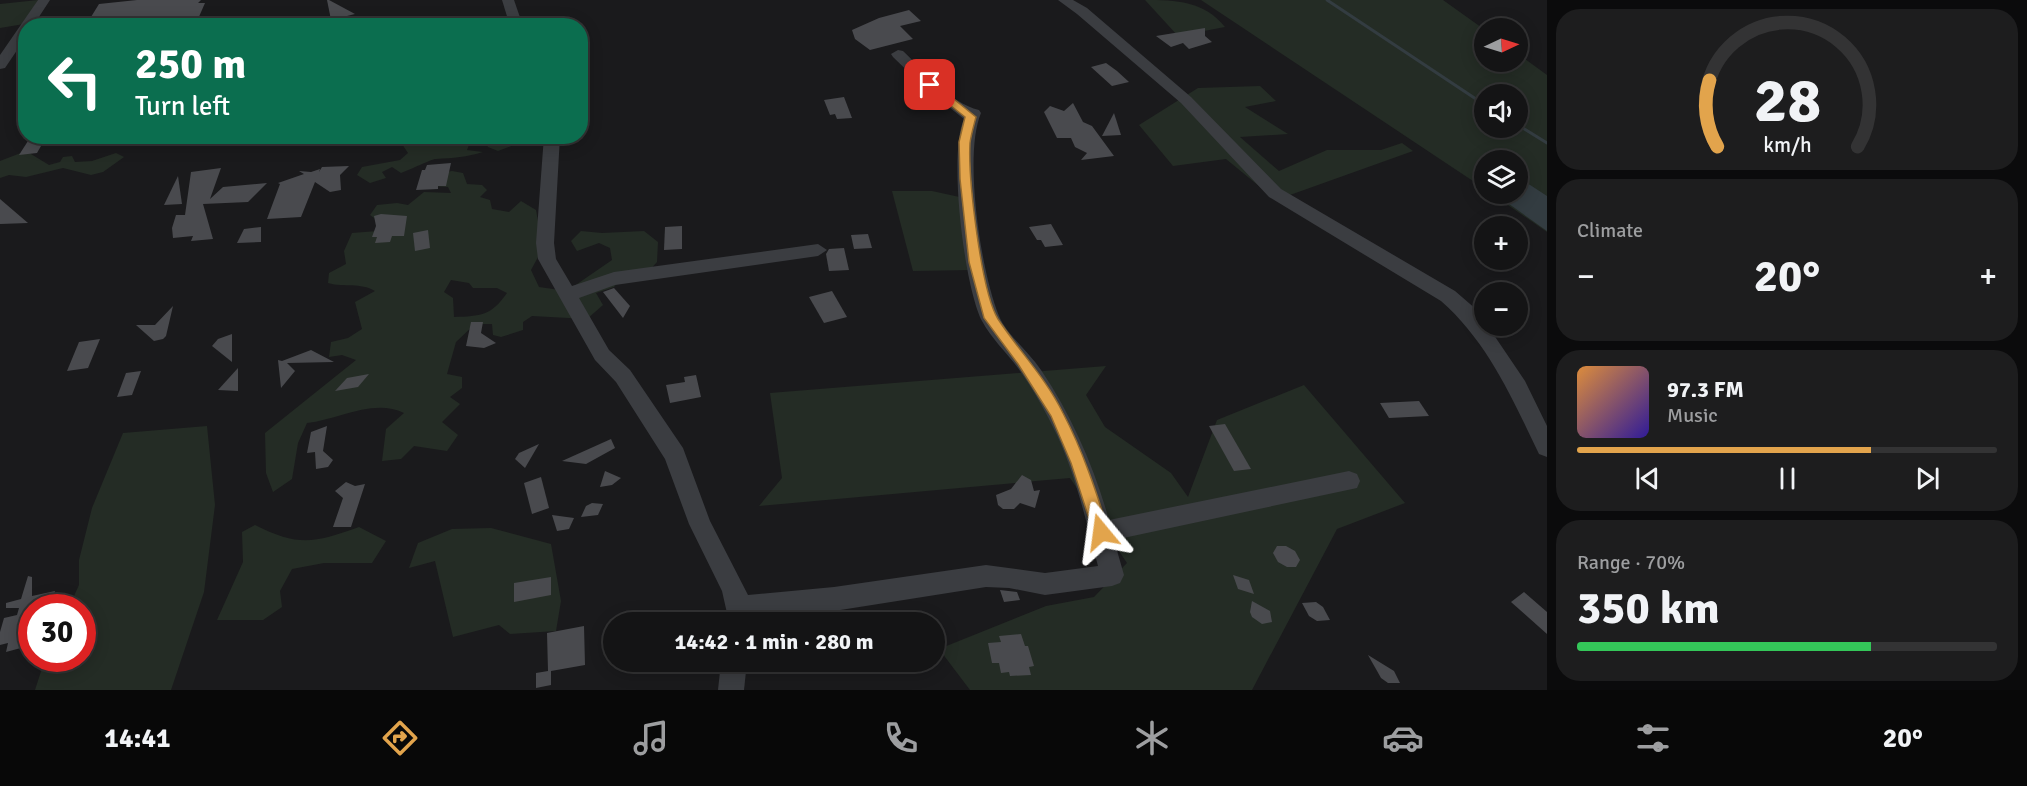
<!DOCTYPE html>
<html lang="en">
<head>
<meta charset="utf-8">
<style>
  body { margin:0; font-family:Signika,sans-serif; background:#1d1d1e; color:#f1f3f6; height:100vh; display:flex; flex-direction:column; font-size:22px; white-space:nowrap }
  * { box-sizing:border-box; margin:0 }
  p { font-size:20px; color:#9d9ea0 }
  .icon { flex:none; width:33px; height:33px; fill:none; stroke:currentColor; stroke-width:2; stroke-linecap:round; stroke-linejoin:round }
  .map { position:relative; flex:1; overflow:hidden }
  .panel { display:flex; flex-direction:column; gap:9px; padding:9px; background:#0b0b0c; width:480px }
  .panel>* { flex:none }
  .banner { position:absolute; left:18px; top:18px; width:570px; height:126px; border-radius:24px; box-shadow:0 3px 15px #0003,0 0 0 2px #333334; background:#0b6e4f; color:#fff; overflow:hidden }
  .needle { width:39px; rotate:86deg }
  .tools { position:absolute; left:1474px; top:18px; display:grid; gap:12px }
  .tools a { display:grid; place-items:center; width:54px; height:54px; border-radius:50%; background:#141415; box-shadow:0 3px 15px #0003,0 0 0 2px #333334; font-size:30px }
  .speed { position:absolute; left:18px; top:594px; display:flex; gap:12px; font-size:30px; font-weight:700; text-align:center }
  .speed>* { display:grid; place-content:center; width:78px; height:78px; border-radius:50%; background:#141415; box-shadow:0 3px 15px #0003,0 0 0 2px #333334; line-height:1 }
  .speed .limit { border:9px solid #d22; background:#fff; color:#111 }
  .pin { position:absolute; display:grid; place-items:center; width:51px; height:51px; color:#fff; margin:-26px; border-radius:12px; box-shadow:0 3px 9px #0006 }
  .me { position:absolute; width:66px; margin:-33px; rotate:344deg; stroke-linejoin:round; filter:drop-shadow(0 0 4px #0008) }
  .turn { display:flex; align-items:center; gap:21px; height:126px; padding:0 18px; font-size:27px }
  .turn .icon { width:78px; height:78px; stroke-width:2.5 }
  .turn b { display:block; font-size:42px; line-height:51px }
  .big { font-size:45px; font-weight:800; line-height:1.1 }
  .panel .card { flex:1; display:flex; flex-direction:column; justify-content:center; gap:9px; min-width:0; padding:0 21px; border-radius:24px; background:#1d1d1e }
  .panel .dial { align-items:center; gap:0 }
  .dial svg { height:156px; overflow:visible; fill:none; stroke:#333334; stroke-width:7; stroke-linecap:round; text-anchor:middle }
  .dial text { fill:#f1f3f6; stroke:none }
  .song { display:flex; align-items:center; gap:18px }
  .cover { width:72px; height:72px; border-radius:9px; background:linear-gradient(135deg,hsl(30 70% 55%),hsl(250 70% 35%)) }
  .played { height:6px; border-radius:3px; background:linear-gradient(90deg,#e2a44c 70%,#333334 70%) }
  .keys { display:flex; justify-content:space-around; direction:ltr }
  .heat { display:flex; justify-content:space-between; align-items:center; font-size:33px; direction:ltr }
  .charge { height:9px; border-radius:4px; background:linear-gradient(90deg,#34c759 70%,#333334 0) }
  .trip { position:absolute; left:603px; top:612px; width:342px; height:60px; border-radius:30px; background:#141415; box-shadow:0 3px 15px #0003,0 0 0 2px #333334; font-weight:800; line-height:60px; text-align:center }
  .menu { display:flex; height:96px; justify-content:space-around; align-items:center; background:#080808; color:#9d9ea0 }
  .menu .icon { width:42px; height:42px }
  .menu .on { color:#e2a44c }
  .menu b { font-size:27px; color:#f1f3f6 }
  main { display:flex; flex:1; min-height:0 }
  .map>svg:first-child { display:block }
  .green { fill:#242c25; fill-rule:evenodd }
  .water { fill:#333c41 }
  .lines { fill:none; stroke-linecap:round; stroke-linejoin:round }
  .stream { stroke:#333c41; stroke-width:3 }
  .building { fill:#494a4e }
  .minor { fill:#3b3d41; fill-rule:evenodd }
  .route { fill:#e2a44c; stroke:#936b31; stroke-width:1.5 }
</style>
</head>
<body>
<main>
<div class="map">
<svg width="1547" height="690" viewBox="0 0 1547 690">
  <rect width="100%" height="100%" fill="#1a1a1c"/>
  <!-- green -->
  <g class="green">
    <polygon points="38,0 24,24 0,28 0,4"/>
    <path d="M1145 0C1176 0 1204 1 1225 27L1178 36Z"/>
    <path d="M1201 0H1443L1485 30V62H1518V54L1547 75V232L1492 194H1518V160H1485V189ZM1485 94H1518V128H1485Z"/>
    <polygon points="1260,86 1276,101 1245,107 1288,134 1240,137 1279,171 1327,150 1381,150 1402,143 1413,151 1276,200 1226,159 1173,166 1139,125 1198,88"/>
    <path d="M407 137H472L467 150 483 152C467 157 453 158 436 159 431 159 410 170 401 173L392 167 382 172 386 178 370 183 357 175 362 167 400 160 408 153 400 141Z"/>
    <polygon points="482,137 522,137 522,142 498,151 488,147"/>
    <polygon points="26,151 49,165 60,162 63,157 72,156 75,162 92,161 116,153 124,157 103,172 91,175 63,168 26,177 9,175 0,178 0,161"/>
    <path d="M452 171 463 173 467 184 482 185 487 190 480 197 490 200 492 209 509 212 521 201 536 210 543 248 531 270 539 287 567 291 612 260 610 248 599 243 577 251 571 241 581 231 602 233 644 231 658 242 657 262 647 273H626L614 287 596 293 603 305 587 319 532 316 523 322V330L501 337 493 335 492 324H475L456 342 447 374 462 377V388L450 397 460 404 442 422 458 435 447 451 414 446 401 459 382 461 386 429 404 413C373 398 338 420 307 423L298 443 292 479 273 492 266 473 265 433 356 360 342 355 329 357 331 342 348 338 362 329 355 302 375 291C360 282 345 288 328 283L329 273 346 264 344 251 352 233 378 231 381 223 370 215 377 205 397 203 408 205 424 192 451 193 448 187 433 186 435 174ZM451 280 469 283 473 288H497L507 293C491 316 481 316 454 317L453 298 444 292Z"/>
    <polygon points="892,191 932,191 964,198 971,270 913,271"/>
    <polygon points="1106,366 1086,395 1105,427 1171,473 1188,497 1217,420 1304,385 1405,503 1337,529 1252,690 970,690 939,649 1046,606 1094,597 1127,563 1070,478 759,506 782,478 770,393"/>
    <polygon points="207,426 215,505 204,592 171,690 35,690 45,659 82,658 82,608 69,607 79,585 79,560 92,508 123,433"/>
    <path d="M255 525C299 547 314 543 359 527L386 541 372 563H324L292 569 280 591 282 607 263 620H217L243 562 242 532Z"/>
    <polygon points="491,528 551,544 561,601 556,631 510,634 499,625 453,637 435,561 409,568 418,543 452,529"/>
  </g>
  <!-- water -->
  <polygon class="water" points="1518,177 1547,196 1547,231 1495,194 1518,194"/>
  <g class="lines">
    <!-- stream -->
    <g class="stream">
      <polyline points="1327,0 1485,105"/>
      <polyline points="1518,125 1547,143"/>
    </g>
  </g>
  <!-- building -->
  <g class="building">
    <polygon points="137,0 201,0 198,3 205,3 198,19 183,21 185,17 135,25 148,16 93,21 96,17 91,17 99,4"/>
    <polygon points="327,0 329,0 355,14 331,20"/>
    <polygon points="909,10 921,21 900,26 913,39 870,50 855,39 852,30 879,18"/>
    <polygon points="1205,28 1205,36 1212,42 1189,49 1183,43 1171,47 1156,36"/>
    <polygon points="1106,63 1117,71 1129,82 1112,86 1091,67"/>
    <polygon points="844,97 852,118 837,119 835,114 830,115 824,100"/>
    <polygon points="1073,103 1083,122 1092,126 1114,156 1081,160 1087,153 1075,147 1071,138 1057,138 1044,112 1050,106 1064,111"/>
    <polygon points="1114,113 1121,135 1102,136"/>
    <polygon points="45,139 37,153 19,155 28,141"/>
    <polygon points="451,163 446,186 438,186 438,189 416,190 422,170 425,170 427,165"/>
    <polygon points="349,166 340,175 341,190 330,192 315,182 301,217 267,219 280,184 278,183 304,174 299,171 311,172 320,169 319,172 322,167"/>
    <polygon points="221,168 210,199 223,187 267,183 248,202 203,204 213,239 191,241 193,236 173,238 172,228 176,215 185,215 191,172"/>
    <polygon points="178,176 182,204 164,205"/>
    <polygon points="0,199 28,223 0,224"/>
    <polygon points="381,214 407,216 404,236 392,236 390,242 375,243 377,237 372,237 376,226 374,216"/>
    <polygon points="1051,224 1063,245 1045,247 1041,240 1037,240 1029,227"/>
    <polygon points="682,226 682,249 664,250 665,227"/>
    <polygon points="261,227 261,242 237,243 244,229"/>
    <polygon points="428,230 430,248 415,251 413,233"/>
    <polygon points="868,234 872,248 854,249 851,235"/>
    <polygon points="844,248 849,270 829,271 826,254 829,249"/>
    <polygon points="614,288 630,306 623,318 603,292"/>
    <polygon points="832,291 847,317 824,323 809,297"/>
    <polygon points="173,306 166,336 163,339 154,341 136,325 155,325"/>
    <polygon points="471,322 483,322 481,333 496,343 484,348 466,346"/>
    <polygon points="232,334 232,362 212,346 218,339"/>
    <polygon points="100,339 88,368 67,371 79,342"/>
    <polygon points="311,350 334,362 287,363 295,371 281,388 278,360 282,361"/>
    <polygon points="238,368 238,391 218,390"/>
    <polygon points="141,371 132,395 117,397 126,373"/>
    <polygon points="369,374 358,387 335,391 347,378"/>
    <polygon points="696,375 701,397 670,403 666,385 685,382 684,377"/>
    <polygon points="1419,401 1429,416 1389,418 1380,403"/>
    <polygon points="1225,424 1251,469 1234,471 1209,426"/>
    <polygon points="327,426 323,451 333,460 328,467 316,469 315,452 307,453 311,432"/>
    <polygon points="611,439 615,448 586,464 562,461"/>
    <polygon points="539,444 525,468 515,459 519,453"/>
    <polygon points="605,471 621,478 612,485 600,487"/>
    <polygon points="1022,475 1031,480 1034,491 1040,490 1035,508 1020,503 1014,509 1003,509 998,505 996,495 1011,489"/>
    <polygon points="541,477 549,508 532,514 524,483"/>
    <polygon points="346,482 355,486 365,484 351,527 333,527 343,498 335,491"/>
    <polygon points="592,503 603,504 598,515 581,517 586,506"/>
    <polygon points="552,515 574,518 569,529 557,531"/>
    <polygon points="1277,546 1286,546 1295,551 1300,560 1296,567 1287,567 1278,562 1273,553"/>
    <polygon points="1233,575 1249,580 1254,594 1238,589"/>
    <polygon points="28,576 32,577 32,596 55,591 50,608 32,608 32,645 6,652 8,643 0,645 0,632 4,618 17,615 19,608 6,608 6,603 21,599"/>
    <polygon points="551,577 551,595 514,602 514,583"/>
    <polygon points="1000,590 1017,592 1020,600 1004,602"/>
    <polygon points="1524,592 1547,612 1547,634 1511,602"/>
    <polygon points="1252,601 1270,611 1272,622 1262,624 1252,617 1250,612"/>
    <polygon points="1316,602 1323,607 1330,620 1317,621 1309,616 1302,603"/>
    <polygon points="584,626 585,665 551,671 551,685 536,688 536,673 548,671 547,633"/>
    <polygon points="1021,634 1025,646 1028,646 1034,666 1029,667 1031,675 1010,676 1009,672 1001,673 999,663 992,663 988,643 1001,642 999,636"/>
    <polygon points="1368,655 1394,671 1400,683 1388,683 1381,678"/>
  </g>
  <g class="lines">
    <!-- minor -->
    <g class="minor">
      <polygon points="38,0 50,0 33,26 26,26 26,37 5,68 0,69 0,55"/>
      <polygon points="502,0 514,0 523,26 510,26"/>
      <path d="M1058 0H1073L1087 8 1191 97 1281 189 1455 291 1477 310 1525 381 1547 426V457L1539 454C1513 400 1488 342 1441 301L1269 197 1181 103 1077 14Z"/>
      <polygon points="429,17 434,18 438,26 425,26 422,21"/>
      <path d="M898 50 903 51C925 72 950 103 979 110L981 113C963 155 981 273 999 316 1007 335 1029 352 1041 370 1072 416 1094 467 1109 520L1349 471 1357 474 1360 481 1357 488 1114 540 1124 575 1120 583 1112 586 1045 595 1009 588 986 587 834 611 753 619V622H729L722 591 689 524 665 459 616 382 595 360 538 259 536 243 544 136H560L554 243 556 259 572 286 614 272 818 244 827 250 818 256 615 285 579 298 609 350 630 370 683 448 710 521 748 595 834 587 986 565 1045 573 1098 566C1086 521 1076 476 1057 435 1046 412 1033 389 1018 368 1006 352 991 338 982 321 964 286 948 153 964 119L925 88 893 57 891 54Z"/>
      <polygon points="721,662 747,662 744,690 718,690"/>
    </g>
  </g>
  <!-- route -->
  <path class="route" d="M927 83H934L976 117C974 125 971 135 970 143 968 178 981 291 998 319 1019 351 1046 378 1063 413 1083 451 1096 491 1109 532L1106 537 1101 539 1095 537 1071 463 1051 416 1018 364 984 318 969 262 960 179 959 142 965 117 927 87Z"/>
</svg>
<div class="tools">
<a><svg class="needle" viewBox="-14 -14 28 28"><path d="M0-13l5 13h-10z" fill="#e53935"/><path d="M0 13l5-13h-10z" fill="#9d9ea0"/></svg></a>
<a><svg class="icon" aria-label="sound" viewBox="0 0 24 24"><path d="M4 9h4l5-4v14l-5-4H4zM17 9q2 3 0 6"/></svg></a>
<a><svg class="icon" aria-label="layers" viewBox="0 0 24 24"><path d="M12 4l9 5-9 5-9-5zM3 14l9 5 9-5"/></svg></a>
<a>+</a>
<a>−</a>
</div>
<div class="speed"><div class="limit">30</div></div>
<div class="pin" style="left:930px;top:85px;background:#d93025"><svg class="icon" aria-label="arrive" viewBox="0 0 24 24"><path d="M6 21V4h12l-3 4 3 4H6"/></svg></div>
<svg class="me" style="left:1101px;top:532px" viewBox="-20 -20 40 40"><path d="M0-17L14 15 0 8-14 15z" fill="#e2a44c" stroke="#fff" stroke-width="4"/></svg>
<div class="trip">14:42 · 1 min · 280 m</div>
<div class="banner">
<div class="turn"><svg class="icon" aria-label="left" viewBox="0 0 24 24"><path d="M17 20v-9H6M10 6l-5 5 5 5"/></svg><div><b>250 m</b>Turn left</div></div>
</div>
</div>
<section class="panel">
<div class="card dial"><svg viewBox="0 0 100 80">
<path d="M14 69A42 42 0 1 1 86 69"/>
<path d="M14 69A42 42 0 0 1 10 35" stroke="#e2a44c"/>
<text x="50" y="56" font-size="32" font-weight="700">28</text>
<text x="50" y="72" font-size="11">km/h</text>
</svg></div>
<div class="card"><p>Climate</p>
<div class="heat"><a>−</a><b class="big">20°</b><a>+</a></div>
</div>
<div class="card">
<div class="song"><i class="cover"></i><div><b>97.3 FM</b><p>Music</p></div></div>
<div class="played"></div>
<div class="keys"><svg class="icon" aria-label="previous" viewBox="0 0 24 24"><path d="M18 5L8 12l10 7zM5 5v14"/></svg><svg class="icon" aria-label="pause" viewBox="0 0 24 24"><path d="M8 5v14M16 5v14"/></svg><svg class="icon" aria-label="next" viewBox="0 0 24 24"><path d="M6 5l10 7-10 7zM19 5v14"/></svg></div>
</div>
<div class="card"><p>Range · 70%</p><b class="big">350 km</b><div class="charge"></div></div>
</section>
</main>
<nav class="menu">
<b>14:41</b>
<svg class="icon on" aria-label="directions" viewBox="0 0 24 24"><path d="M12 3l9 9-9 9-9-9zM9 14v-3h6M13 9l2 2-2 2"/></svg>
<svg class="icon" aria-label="music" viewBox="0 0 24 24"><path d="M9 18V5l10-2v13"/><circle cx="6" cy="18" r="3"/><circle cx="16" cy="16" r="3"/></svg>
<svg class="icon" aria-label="phone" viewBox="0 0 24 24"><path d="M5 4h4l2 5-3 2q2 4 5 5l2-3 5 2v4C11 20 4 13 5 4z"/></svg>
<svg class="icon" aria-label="climate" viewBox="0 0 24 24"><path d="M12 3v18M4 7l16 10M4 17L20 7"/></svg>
<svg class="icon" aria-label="car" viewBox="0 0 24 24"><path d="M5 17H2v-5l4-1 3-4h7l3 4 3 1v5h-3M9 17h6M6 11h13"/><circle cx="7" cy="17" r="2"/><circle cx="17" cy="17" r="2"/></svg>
<svg class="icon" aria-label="filters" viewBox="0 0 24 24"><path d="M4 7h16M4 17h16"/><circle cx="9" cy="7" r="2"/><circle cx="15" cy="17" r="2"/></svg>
<b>20°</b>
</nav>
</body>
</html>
